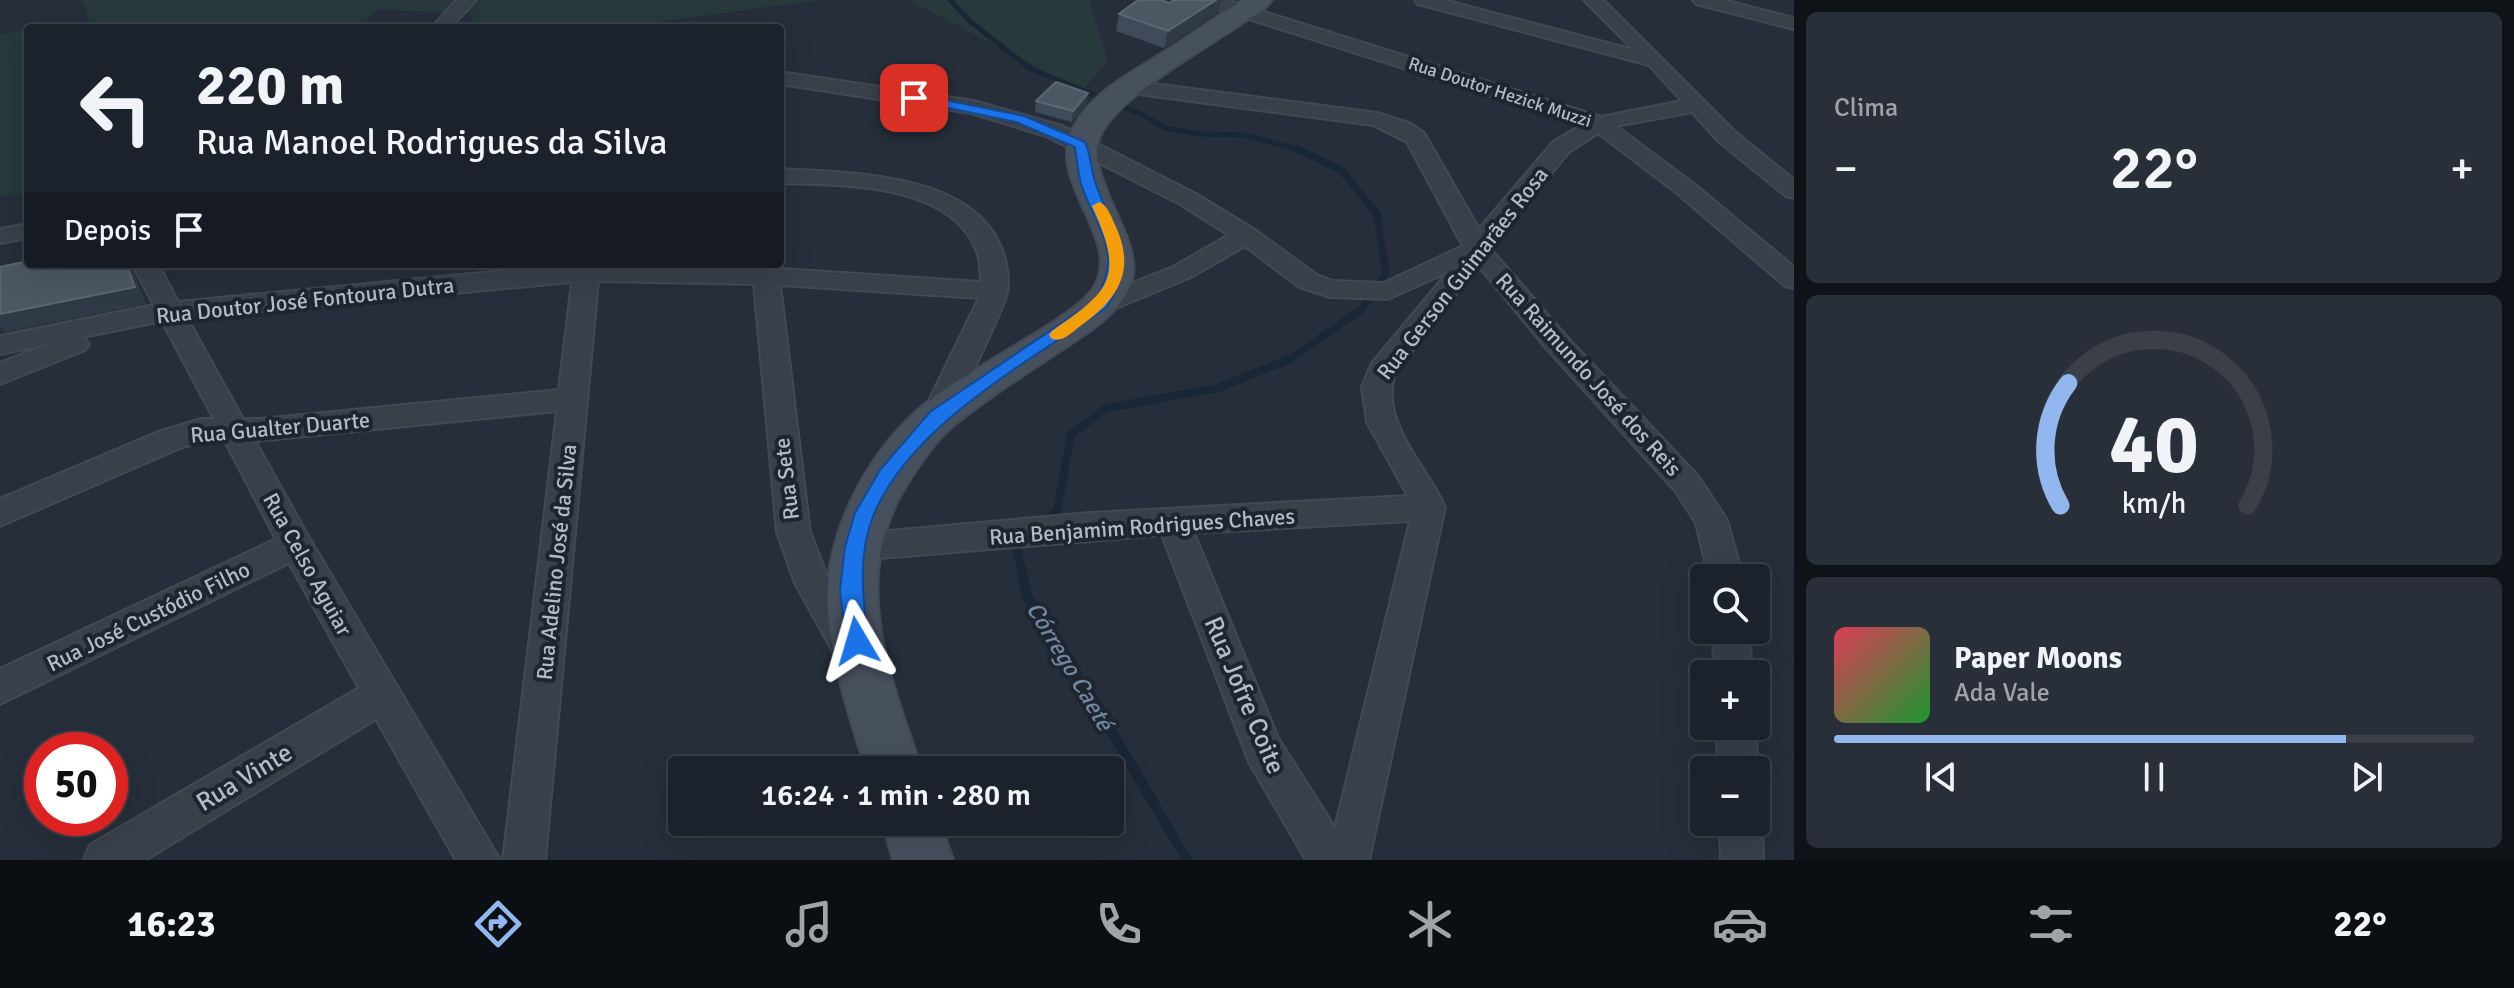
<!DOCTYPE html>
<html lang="pt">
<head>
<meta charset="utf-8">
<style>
  body { margin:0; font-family:Signika,sans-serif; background:#292f38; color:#f1f3f6; height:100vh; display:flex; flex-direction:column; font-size:30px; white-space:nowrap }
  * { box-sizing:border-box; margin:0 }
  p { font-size:26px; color:#a0a4a9 }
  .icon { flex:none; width:44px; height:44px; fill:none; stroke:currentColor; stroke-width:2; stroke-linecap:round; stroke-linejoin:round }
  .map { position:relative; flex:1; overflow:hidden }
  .panel { display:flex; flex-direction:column; gap:12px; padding:12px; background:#0f1318; width:720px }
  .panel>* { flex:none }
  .guide { position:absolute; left:24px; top:24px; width:760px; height:244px; border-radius:8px; box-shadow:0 8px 32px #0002,0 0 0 2px #3a3f48; background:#1c222c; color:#f1f3f6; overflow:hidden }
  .controls { position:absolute; left:1690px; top:564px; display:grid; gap:16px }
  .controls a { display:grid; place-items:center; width:80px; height:80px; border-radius:8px; background:#1c222c; box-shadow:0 8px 32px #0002,0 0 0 2px #3a3f48; font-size:40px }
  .speed { position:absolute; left:24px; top:732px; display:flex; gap:16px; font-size:40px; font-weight:700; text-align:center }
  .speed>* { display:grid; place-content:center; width:104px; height:104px; border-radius:50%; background:#1c222c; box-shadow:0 8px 32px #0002,0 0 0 2px #3a3f48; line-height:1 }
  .speed .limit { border:12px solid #d22; background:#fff; color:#111 }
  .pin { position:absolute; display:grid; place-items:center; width:68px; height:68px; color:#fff; margin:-34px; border-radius:16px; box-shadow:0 4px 12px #0006 }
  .me { position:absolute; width:88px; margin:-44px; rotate:353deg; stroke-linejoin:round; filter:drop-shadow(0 0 6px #0008) }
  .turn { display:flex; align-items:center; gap:28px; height:168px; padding:0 40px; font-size:36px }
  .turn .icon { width:104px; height:104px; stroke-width:2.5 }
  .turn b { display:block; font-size:56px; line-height:68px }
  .then { display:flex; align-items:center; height:76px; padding:0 40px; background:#0003; gap:16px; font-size:30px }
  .big { font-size:60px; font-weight:600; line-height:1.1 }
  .panel .widget { flex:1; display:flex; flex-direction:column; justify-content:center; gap:12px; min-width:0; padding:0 28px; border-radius:12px; background:#292f38 }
  .panel .dial { align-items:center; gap:0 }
  .dial svg { height:208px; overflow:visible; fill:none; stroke:#3a3f48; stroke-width:7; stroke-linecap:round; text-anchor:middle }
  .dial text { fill:#f1f3f6; stroke:none }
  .song { display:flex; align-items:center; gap:24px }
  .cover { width:96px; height:96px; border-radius:12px; background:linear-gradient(135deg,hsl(350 70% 55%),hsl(130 70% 35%)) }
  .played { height:8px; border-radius:4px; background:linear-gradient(90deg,#91b7ee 80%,#3a3f48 80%) }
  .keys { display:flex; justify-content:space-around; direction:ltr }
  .heat { display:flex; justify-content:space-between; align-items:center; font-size:44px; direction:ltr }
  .trip { position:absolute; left:668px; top:756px; width:456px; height:80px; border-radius:8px; background:#1c222c; box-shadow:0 8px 32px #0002,0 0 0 2px #3a3f48; font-weight:600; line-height:80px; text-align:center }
  .dock { display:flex; height:128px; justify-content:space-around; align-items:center; background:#0b0e12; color:#a0a4a9 }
  .dock .icon { width:56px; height:56px }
  .dock .selected { color:#91b7ee }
  .dock b { font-size:36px; color:#f1f3f6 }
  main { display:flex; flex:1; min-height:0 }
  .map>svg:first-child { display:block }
  .green { fill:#27393b }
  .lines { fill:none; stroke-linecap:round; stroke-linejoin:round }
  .stream-far3 { stroke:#192636; stroke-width:5 }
  .stream-far2 { stroke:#192636; stroke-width:7 }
  .stream-far1 { stroke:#192636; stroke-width:8 }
  .stream { stroke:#192636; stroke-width:10 }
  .minor-casing { stroke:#424953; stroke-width:4 }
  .secondary-casing { stroke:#424953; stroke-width:4 }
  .minor { fill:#38404a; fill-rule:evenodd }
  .secondary { fill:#47505d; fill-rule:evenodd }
  .wall { fill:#404a58 }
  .shaded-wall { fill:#303a47 }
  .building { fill:#4c5764; stroke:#5c6673; stroke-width:2 }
  .route { fill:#1a73e8; stroke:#114b97; stroke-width:2 }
  .slow { fill:#f59e0b }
  .labels { text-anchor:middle; stroke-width:8; stroke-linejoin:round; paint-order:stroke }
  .far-street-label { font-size:18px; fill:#b4bbc6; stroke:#1e252f }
  .street-label { font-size:22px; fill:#b4bbc6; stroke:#1e252f }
  .water-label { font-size:24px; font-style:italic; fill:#7086a1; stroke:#1e252f }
  .near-street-label { font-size:26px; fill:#b4bbc6; stroke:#1e252f }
</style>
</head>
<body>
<main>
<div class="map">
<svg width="1794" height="860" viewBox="0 0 1794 860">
  <rect width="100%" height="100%" fill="#252e3a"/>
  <!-- green -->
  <g class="green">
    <polygon points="82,0 822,0 614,28 472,28 473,13 377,10 360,28 104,28 91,25"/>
    <polygon points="909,0 1089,0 1108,61 1082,91"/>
    <polygon points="28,29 28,193 0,197 0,34"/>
  </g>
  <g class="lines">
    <!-- stream-far3 -->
    <polyline class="stream-far3" points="950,0 972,23 1031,69 1143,115 1165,128 1200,134 1245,135 1300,150"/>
    <!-- stream-far2 -->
    <polyline class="stream-far2" points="1295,148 1341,170 1377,214 1386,273 1361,310 1322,337"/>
    <!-- stream-far1 -->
    <g class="stream-far1">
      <polyline points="1042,521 1057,512 1071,434 1107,408 1218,388 1290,359 1325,335"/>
      <polyline points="1015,541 1022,570"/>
    </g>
    <!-- stream -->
    <polyline class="stream" points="1021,568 1028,598 1093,700 1187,860"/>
    <defs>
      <g id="minor">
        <polygon points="457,0 476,0 450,28 431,28"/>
        <path d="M1199 0H1226L1601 117 1682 101 1649 65 1418 4 1415 0H1444L1634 50 1584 0H1603L1734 131 1794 180V198L1786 196 1718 141 1692 112 1616 126 1694 184 1794 267V288L1785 286 1678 194 1598 133 1569 152 1489 247 1566 336 1698 476 1727 520 1743 578H1709L1696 523 1676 492 1546 348 1478 265 1395 373C1379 422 1426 465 1445 507L1369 860H1306L1249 762 1162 535 855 560 843 556 838 547 843 538 855 534 1090 513 1408 496 1367 422 1362 387 1372 363 1448 272 1388 299 1330 297 1299 287 1245 246 1191 277 1109 311 1100 313 1091 311 1087 305 1091 299 1173 267 1229 235 1180 204 1046 136 971 113 780 84V72L974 101 1062 126 1196 194 1255 230 1317 275 1333 281 1384 283 1463 246 1407 142 1373 125 1131 93 1124 91 1121 87 1124 83 1131 81 1377 113 1409 123 1424 133 1479 229 1553 142 1582 125 1202 4ZM1410 521 1335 828 1278 738 1194 533Z"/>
        <polygon points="1693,0 1723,0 1794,18 1794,29 1696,4"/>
        <path d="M780 169C861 173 1010 173 1008 288 1007 305 961 395 951 417L946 424 936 428 926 424 921 417 979 298 780 285 810 532 827 576 867 646 862 657 849 662 836 657 795 583 777 532 754 284 598 281 545 860H503L557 411 255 441 308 536 500 860H456L376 719 145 860H84L90 845 359 688 289 563 0 704V669L276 539 225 441H202L180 448 0 526V499L158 432 201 419H214L162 321 83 337 89 344 85 350 0 384V363L49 344 0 354V336L154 305 132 264H158L178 302 574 264 766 268 981 282C980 272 981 261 977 252 952 182 841 185 780 183ZM572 282 559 390 260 419H243L187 318Z"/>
        <polygon points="28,224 28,238 0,243 0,229"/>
        <polygon points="1713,630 1749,630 1752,674 1714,674"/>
        <polygon points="1717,726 1755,726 1758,770 1756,774 1756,770 1718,770"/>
        <polygon points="1756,808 1762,822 1763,860 1721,860 1720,822 1756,822"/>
      </g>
      <g id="secondary">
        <path d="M1243 0H1272C1265 11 1249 18 1238 26 1202 51 1109 101 1098 142 1095 153 1098 166 1102 178 1124 242 1164 275 1094 328 1047 361 997 390 953 426 936 440 923 460 911 478 847 573 888 672 922 770H866C850 718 832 665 828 611 823 537 865 456 920 408 940 391 964 377 985 364 1011 347 1081 310 1094 287 1124 238 1043 181 1074 126 1095 89 1138 69 1172 47 1196 31 1219 15 1243 0Z"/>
        <polygon points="882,822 940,822 953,860 893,860"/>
      </g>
    </defs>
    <!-- minor casing -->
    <use href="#minor" class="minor-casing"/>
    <!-- secondary casing -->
    <use href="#secondary" class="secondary-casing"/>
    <!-- minor -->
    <use href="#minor" class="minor"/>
    <!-- secondary -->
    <use href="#secondary" class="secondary"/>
  </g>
  <!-- wall -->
  <g class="wall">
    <polygon points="1169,3 1218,12 1164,48 1116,31 1119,14"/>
    <polygon points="1088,93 1086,104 1072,122 1035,112 1036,101"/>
  </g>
  <!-- shaded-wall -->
  <g class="shaded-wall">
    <polygon points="1216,0 1221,0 1218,12 1164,48 1168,31"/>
    <polygon points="1088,93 1086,104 1072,122 1073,111"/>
    <polygon points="126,264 130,264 146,304 5,332 0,326 0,314"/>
  </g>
  <!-- building -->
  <g class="building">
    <polygon points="1138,0 1161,0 1169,3 1174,0 1216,0 1168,31 1119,14"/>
    <polygon points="1056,82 1088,93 1073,111 1036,101"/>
    <polygon points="28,261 28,264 126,264 135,287 0,314 0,267"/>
  </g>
  <!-- route -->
  <path class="route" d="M914 94 1024 116 1085 142C1091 155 1091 171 1096 185 1115 237 1142 254 1106 308 1028 362 912 424 874 514 857 554 863 599 868 641L865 648 857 650 850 648 846 641 840 590 845 547 855 513 880 470 930 412 1094 301C1126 255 1096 228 1081 184 1078 172 1077 159 1075 147L1016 122 910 100V95Z"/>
  <!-- slow -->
  <path class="slow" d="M1099 202C1108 205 1111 217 1116 227 1137 273 1116 301 1079 327 1070 334 1063 342 1052 339L1049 335 1052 331C1111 290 1125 278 1092 206Z"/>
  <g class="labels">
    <!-- far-street labels -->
    <g class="far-street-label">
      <text transform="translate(1500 92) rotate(18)" y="6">Rua Doutor Hezick Muzzi</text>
    </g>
    <!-- street labels -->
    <g class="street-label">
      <text transform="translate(1462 273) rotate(-52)" y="8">Rua Gerson Guimarães Rosa</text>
      <text transform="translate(305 300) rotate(-6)" y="8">Rua Doutor José Fontoura Dutra</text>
      <text transform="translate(1589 374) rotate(48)" y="8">Rua Raimundo José dos Reis</text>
      <text transform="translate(280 427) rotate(-5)" y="8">Rua Gualter Duarte</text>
      <text transform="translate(786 479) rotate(-97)" y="8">Rua Sete</text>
      <text transform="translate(1142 526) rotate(-4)" y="8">Rua Benjamim Rodrigues Chaves</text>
      <text transform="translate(556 562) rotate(-84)" y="8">Rua Adelino José da Silva</text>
      <text transform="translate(308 564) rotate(61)" y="8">Rua Celso Aguiar</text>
      <text transform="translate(148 616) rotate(-26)" y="8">Rua José Custódio Filho</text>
    </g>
    <!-- water labels -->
    <g class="water-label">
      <text transform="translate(1070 666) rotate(59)" y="8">Córrego Caeté</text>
    </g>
    <!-- near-street labels -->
    <g class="near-street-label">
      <text transform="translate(1245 695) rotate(67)" y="9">Rua Jofre Coite</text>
      <text transform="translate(244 777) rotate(-31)" y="9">Rua Vinte</text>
    </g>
  </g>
</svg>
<div class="controls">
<a><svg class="icon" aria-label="search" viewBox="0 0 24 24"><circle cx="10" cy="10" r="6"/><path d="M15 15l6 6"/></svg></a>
<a>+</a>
<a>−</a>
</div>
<div class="speed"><div class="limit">50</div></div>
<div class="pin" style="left:914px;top:98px;background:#d93025"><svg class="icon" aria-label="arrive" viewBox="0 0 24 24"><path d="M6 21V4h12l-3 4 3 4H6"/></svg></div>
<svg class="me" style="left:857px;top:641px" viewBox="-20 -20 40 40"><path d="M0-17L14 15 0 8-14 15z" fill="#1a73e8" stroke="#fff" stroke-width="4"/></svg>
<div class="trip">16:24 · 1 min · 280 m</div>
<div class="guide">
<div class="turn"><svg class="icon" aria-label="left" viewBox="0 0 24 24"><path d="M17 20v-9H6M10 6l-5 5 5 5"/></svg><div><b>220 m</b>Rua Manoel Rodrigues da Silva</div></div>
<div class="then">Depois<svg class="icon" aria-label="arrive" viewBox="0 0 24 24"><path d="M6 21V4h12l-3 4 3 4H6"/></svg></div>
</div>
</div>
<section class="panel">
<div class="widget"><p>Clima</p>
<div class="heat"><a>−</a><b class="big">22°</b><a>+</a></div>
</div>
<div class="widget dial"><svg viewBox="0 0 100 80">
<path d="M14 69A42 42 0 1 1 86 69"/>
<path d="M14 69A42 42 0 0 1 17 22" stroke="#91b7ee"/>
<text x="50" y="56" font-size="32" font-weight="700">40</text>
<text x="50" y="72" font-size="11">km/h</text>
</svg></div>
<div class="widget">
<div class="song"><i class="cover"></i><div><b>Paper Moons</b><p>Ada Vale</p></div></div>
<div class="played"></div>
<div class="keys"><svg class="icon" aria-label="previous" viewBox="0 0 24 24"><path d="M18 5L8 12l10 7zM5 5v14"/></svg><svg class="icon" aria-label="pause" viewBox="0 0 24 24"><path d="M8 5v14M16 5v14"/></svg><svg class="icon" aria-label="next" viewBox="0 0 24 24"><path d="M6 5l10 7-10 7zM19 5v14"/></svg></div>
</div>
</section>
</main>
<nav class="dock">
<b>16:23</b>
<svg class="icon selected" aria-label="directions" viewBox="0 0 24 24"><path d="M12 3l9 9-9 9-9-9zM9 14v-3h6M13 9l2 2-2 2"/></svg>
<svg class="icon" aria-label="music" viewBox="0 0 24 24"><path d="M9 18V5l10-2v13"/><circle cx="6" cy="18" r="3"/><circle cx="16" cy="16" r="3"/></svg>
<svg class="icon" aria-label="phone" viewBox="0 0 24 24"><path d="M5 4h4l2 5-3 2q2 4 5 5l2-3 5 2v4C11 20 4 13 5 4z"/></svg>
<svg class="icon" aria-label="climate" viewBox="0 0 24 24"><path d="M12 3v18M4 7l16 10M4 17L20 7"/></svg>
<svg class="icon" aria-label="car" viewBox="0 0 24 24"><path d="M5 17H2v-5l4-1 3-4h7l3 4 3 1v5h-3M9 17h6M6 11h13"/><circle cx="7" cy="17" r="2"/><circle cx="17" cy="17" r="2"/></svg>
<svg class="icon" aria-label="filters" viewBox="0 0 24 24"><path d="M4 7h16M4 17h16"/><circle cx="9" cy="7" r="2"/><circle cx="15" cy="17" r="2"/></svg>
<b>22°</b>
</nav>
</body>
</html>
